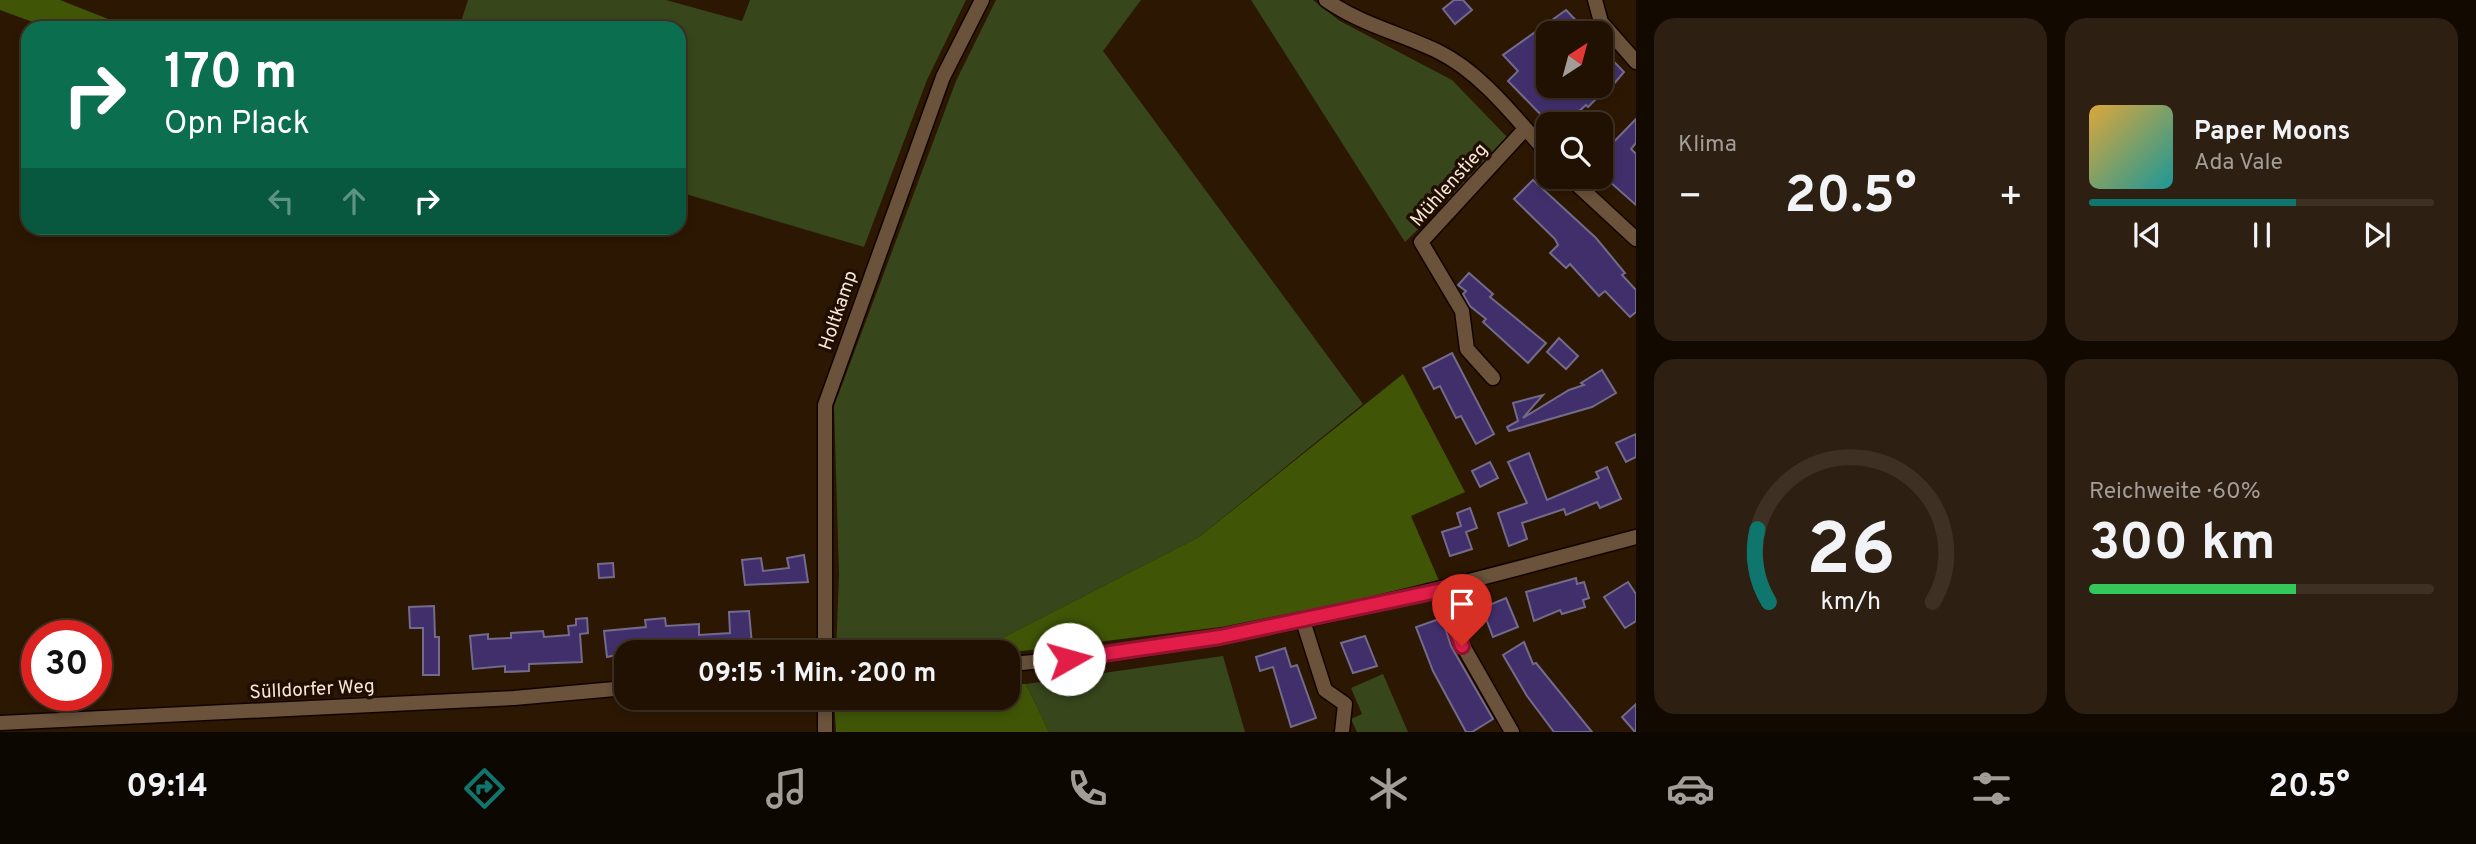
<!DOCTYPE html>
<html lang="de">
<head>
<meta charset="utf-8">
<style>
  body { margin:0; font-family:Overpass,sans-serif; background:#2d1f11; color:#f1f3f6; height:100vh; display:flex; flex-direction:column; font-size:26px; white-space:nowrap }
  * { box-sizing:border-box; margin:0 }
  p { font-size:23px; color:#a29d99 }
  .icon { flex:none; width:38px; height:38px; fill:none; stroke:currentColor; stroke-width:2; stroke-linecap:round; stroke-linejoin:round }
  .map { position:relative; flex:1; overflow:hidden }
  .sheet { display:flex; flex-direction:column; gap:18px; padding:18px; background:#120901; width:840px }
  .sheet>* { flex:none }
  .banner { position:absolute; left:21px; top:21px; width:665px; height:214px; border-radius:21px; box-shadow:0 4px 10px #0003,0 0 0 2px #3e3124; background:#0b6e4f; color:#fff; overflow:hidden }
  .needle { width:46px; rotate:36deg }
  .fabs { position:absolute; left:1536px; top:21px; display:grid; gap:14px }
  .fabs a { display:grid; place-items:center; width:77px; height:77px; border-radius:14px; background:#211102; box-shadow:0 4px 10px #0003,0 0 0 2px #3e3124; font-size:35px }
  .speed { position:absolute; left:21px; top:620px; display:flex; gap:14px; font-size:35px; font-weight:700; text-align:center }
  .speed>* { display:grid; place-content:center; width:91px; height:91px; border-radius:50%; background:#211102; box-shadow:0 4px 10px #0003,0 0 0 2px #3e3124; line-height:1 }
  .speed .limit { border:10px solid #d22; background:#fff; color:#111 }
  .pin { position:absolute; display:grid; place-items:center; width:60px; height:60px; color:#fff; margin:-72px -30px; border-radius:50% 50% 50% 0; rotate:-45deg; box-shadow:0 0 7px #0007 }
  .pin .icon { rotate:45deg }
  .me { position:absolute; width:77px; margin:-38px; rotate:83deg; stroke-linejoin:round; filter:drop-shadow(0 0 5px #0008) }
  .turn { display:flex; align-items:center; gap:24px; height:147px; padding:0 28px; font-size:32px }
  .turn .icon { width:91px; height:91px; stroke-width:2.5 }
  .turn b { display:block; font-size:49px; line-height:60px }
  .lanes { display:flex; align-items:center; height:66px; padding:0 28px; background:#0003; justify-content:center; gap:35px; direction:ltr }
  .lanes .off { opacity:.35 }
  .big { font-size:52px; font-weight:700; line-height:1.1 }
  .sheet .tile { flex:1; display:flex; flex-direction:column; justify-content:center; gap:10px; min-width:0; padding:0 24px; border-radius:21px; background:#2d1f11 }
  .sheet .dial { align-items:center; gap:0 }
  .dial svg { height:182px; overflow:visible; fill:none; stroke:#3e3124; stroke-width:7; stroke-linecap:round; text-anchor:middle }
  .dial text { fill:#f1f3f6; stroke:none }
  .song { display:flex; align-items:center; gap:21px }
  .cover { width:84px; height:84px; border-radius:10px; background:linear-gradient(135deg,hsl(40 70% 55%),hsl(180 70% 35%)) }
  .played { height:7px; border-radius:4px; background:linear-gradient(90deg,#0f766e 60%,#3e3124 60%) }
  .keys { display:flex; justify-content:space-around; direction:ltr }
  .heat { display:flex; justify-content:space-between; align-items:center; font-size:38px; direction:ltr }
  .charge { height:10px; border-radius:5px; background:linear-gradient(90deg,#34c759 60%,#3e3124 0) }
  .sheet .tiles { flex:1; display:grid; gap:18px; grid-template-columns:repeat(2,1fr) }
  .trip { position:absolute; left:614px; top:640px; width:406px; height:70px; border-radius:21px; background:#211102; box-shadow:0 4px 10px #0003,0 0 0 2px #3e3124; font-weight:700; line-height:70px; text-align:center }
  .tabs { display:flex; height:112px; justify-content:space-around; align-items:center; background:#0d0701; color:#a29d99 }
  .tabs .icon { width:49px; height:49px }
  .tabs .current { color:#0f766e }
  .tabs b { font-size:32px; color:#f1f3f6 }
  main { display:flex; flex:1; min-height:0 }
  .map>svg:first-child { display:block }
  .green { fill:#37461b }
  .forest { fill:#405606 }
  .building { fill:#412f6c; stroke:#726b8a; stroke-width:2 }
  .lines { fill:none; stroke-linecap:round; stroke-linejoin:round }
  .minor-casing { stroke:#130300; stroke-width:17 }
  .minor { stroke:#6a523b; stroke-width:14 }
  .route-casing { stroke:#92132f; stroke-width:18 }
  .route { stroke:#e11d48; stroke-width:12 }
  .labels { text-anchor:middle; stroke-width:7; stroke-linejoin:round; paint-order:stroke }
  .street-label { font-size:19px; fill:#f4e6d8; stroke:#210e00 }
</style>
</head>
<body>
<main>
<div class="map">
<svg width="1636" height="732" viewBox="0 0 1636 732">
  <rect width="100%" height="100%" fill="#2c1702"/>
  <!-- green -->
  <g class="green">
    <polygon points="468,0 666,0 742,21 750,0 966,0 927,80 864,247 679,192 679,28 459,28"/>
    <polygon points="996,0 1141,0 1103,51 1363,404 1199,537 973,653 836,653 839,575 834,406 956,81"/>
    <polygon points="1251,0 1313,0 1340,21 1452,80 1510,140 1405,242"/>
    <polygon points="1223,656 1245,732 1049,732 1026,684"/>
    <polygon points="1383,674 1408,732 1357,732 1351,719 1362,714 1351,688"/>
  </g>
  <!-- forest -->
  <g class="forest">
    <polygon points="0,0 60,0 131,28 49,28 0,10"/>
    <polygon points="1403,374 1465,492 1411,516 1440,583 1221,627 1006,653 973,653 1199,537"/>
    <polygon points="1008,684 1026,684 1049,732 836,732 834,698 1008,698"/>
  </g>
  <!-- building -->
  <g class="building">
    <polygon points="1454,0 1463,0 1472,10 1455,24 1443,9"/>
    <polygon points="1566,10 1588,33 1549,33 1549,86 1602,86 1601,48 1624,72 1607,92 1605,90 1588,107 1586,105 1566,123 1557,113 1548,122 1508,81 1518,71 1503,55"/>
    <polygon points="1636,119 1636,143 1631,149 1636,154 1636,205 1601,174 1601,155"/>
    <polygon points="1533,180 1596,238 1625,273 1622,275 1636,290 1636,312 1630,317 1605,291 1599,296 1570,264 1566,268 1550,253 1558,245 1555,239 1514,199"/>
    <polygon points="1469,273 1493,294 1490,297 1546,343 1528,363 1483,322 1486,319 1470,306 1463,294 1466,291 1458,285"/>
    <polygon points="1559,338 1578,356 1566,369 1547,352"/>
    <polygon points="1452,353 1494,434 1476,444 1461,416 1456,418 1440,386 1434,389 1423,368"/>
    <polygon points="1602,370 1616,393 1592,407 1509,431 1507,427 1518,421 1513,403 1543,395 1523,418 1569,390 1584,385 1581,383"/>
    <polygon points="1636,434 1636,457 1626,462 1616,443"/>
    <polygon points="1529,453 1547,500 1599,478 1596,472 1607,467 1621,499 1600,508 1597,502 1566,515 1564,509 1522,523 1527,539 1509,546 1498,513 1527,503 1508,462"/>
    <polygon points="1490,462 1498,478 1480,487 1472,471"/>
    <polygon points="1470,508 1477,528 1466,532 1472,549 1450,556 1442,532 1461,526 1457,513"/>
    <polygon points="804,555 808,582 745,585 742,560 761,558 763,571 789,568 787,558"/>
    <polygon points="613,563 614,577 599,578 598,564"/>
    <polygon points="1576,578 1577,584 1584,582 1589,598 1583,600 1585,607 1562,614 1560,610 1534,621 1526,592"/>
    <polygon points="1628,582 1636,594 1636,621 1625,628 1604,597"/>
    <polygon points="1506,598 1518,627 1493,637 1482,608"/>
    <polygon points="434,606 435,637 439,637 439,675 423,675 423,628 410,628 409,607"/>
    <polygon points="749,611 752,645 626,653 607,657 604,631 646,627 645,620 665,618 666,626 699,624 699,635 730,633 729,612"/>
    <polygon points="587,618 588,633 580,634 582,662 529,664 529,671 505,672 505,666 473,669 470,636 488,634 488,639 511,638 511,633 543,631 544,637 569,635 568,626 576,625 576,619"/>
    <polygon points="1442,618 1451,646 1493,719 1472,732 1466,732 1433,671 1416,627"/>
    <polygon points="1365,636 1377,666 1353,673 1341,643"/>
    <polygon points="1524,642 1533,664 1536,663 1592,732 1554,732 1527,696 1503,655"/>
    <polygon points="1285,648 1291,667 1297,665 1316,718 1291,727 1273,667 1260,671 1256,657"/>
    <polygon points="1636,704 1636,732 1635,732 1622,717"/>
  </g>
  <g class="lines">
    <defs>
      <g id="minor">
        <path d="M1326 0C1362 25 1400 33 1439 52 1482 73 1517 120 1549 155"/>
        <polyline points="1595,0 1601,22 1636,62"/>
        <polyline points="1569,177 1636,239"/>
        <polyline points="1493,378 1467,349 1462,311 1421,242 1525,129"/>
        <polyline points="1442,590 1463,646 1512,732"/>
        <polyline points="1303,621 1325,690 1345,704 1342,732"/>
        <polyline points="825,653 825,405 943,77 982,0"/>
        <path d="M1008 664C1223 649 1429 592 1636 537"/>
        <polyline points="825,698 825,732"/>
        <polyline points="0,723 514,698 626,688"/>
      </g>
    </defs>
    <!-- minor casing -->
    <use href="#minor" class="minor-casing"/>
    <!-- minor -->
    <use href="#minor" class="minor"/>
  </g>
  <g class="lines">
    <defs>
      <polyline id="route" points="1069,659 1220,637 1442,590 1462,646"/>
    </defs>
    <!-- route casing -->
    <use href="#route" class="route-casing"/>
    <!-- route -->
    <use href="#route" class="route"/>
  </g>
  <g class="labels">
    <!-- street labels -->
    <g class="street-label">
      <text transform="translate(1448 184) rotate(-48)" y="7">Mühlenstieg</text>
      <text transform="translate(837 310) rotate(-71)" y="7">Holtkamp</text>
      <text transform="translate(312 688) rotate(-3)" y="7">Sülldorfer Weg</text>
    </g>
  </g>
</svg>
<div class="fabs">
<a><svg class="needle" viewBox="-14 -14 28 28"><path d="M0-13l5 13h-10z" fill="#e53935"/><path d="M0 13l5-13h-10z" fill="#a29d99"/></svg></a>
<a><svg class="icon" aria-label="search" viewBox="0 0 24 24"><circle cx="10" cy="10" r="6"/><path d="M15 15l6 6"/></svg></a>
</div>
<div class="speed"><div class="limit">30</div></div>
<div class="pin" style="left:1462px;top:646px;background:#d93025"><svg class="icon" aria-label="arrive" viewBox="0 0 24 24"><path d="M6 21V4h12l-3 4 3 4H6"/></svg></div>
<svg class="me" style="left:1069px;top:659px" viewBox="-20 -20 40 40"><circle r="19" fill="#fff"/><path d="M0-13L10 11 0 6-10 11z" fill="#e11d48"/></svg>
<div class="trip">09:15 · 1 Min. · 200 m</div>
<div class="banner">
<div class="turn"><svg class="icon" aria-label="right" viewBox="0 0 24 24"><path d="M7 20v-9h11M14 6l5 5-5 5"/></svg><div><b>170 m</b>Opn Plack</div></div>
<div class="lanes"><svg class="icon off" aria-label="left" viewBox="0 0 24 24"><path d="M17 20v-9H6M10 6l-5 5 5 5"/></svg><svg class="icon off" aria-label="ahead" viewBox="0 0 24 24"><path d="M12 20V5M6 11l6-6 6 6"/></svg><svg class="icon" aria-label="right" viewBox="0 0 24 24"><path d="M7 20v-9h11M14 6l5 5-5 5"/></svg></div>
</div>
</div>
<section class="sheet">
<div class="tiles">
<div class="tile"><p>Klima</p>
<div class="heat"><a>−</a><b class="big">20.5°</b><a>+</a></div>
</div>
<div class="tile">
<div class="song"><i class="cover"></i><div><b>Paper Moons</b><p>Ada Vale</p></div></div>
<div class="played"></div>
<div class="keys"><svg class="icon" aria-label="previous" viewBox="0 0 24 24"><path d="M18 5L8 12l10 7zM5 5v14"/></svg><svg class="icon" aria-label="pause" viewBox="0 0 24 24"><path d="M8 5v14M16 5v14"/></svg><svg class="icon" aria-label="next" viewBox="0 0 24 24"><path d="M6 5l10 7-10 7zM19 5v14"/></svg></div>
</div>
<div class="tile dial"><svg viewBox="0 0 100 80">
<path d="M14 69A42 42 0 1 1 86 69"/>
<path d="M14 69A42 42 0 0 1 9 37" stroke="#0f766e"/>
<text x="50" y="56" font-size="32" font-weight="700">26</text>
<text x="50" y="72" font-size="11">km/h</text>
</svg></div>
<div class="tile"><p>Reichweite · 60%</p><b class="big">300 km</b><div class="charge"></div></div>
</div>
</section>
</main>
<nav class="tabs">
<b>09:14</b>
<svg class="icon current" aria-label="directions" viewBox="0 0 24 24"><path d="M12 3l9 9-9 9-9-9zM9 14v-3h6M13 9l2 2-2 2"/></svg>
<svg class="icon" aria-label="music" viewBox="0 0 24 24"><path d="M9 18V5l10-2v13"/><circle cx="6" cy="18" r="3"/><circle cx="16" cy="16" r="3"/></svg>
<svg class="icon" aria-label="phone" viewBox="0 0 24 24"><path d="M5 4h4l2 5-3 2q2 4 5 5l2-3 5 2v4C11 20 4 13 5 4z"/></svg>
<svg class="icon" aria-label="climate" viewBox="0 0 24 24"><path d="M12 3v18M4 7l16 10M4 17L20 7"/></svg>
<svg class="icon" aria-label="car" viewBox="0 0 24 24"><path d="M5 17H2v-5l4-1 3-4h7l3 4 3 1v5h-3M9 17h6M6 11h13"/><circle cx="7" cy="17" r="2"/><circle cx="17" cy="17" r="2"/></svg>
<svg class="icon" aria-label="filters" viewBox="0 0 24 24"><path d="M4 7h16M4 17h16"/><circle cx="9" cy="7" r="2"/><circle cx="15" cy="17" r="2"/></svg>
<b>20.5°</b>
</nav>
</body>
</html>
